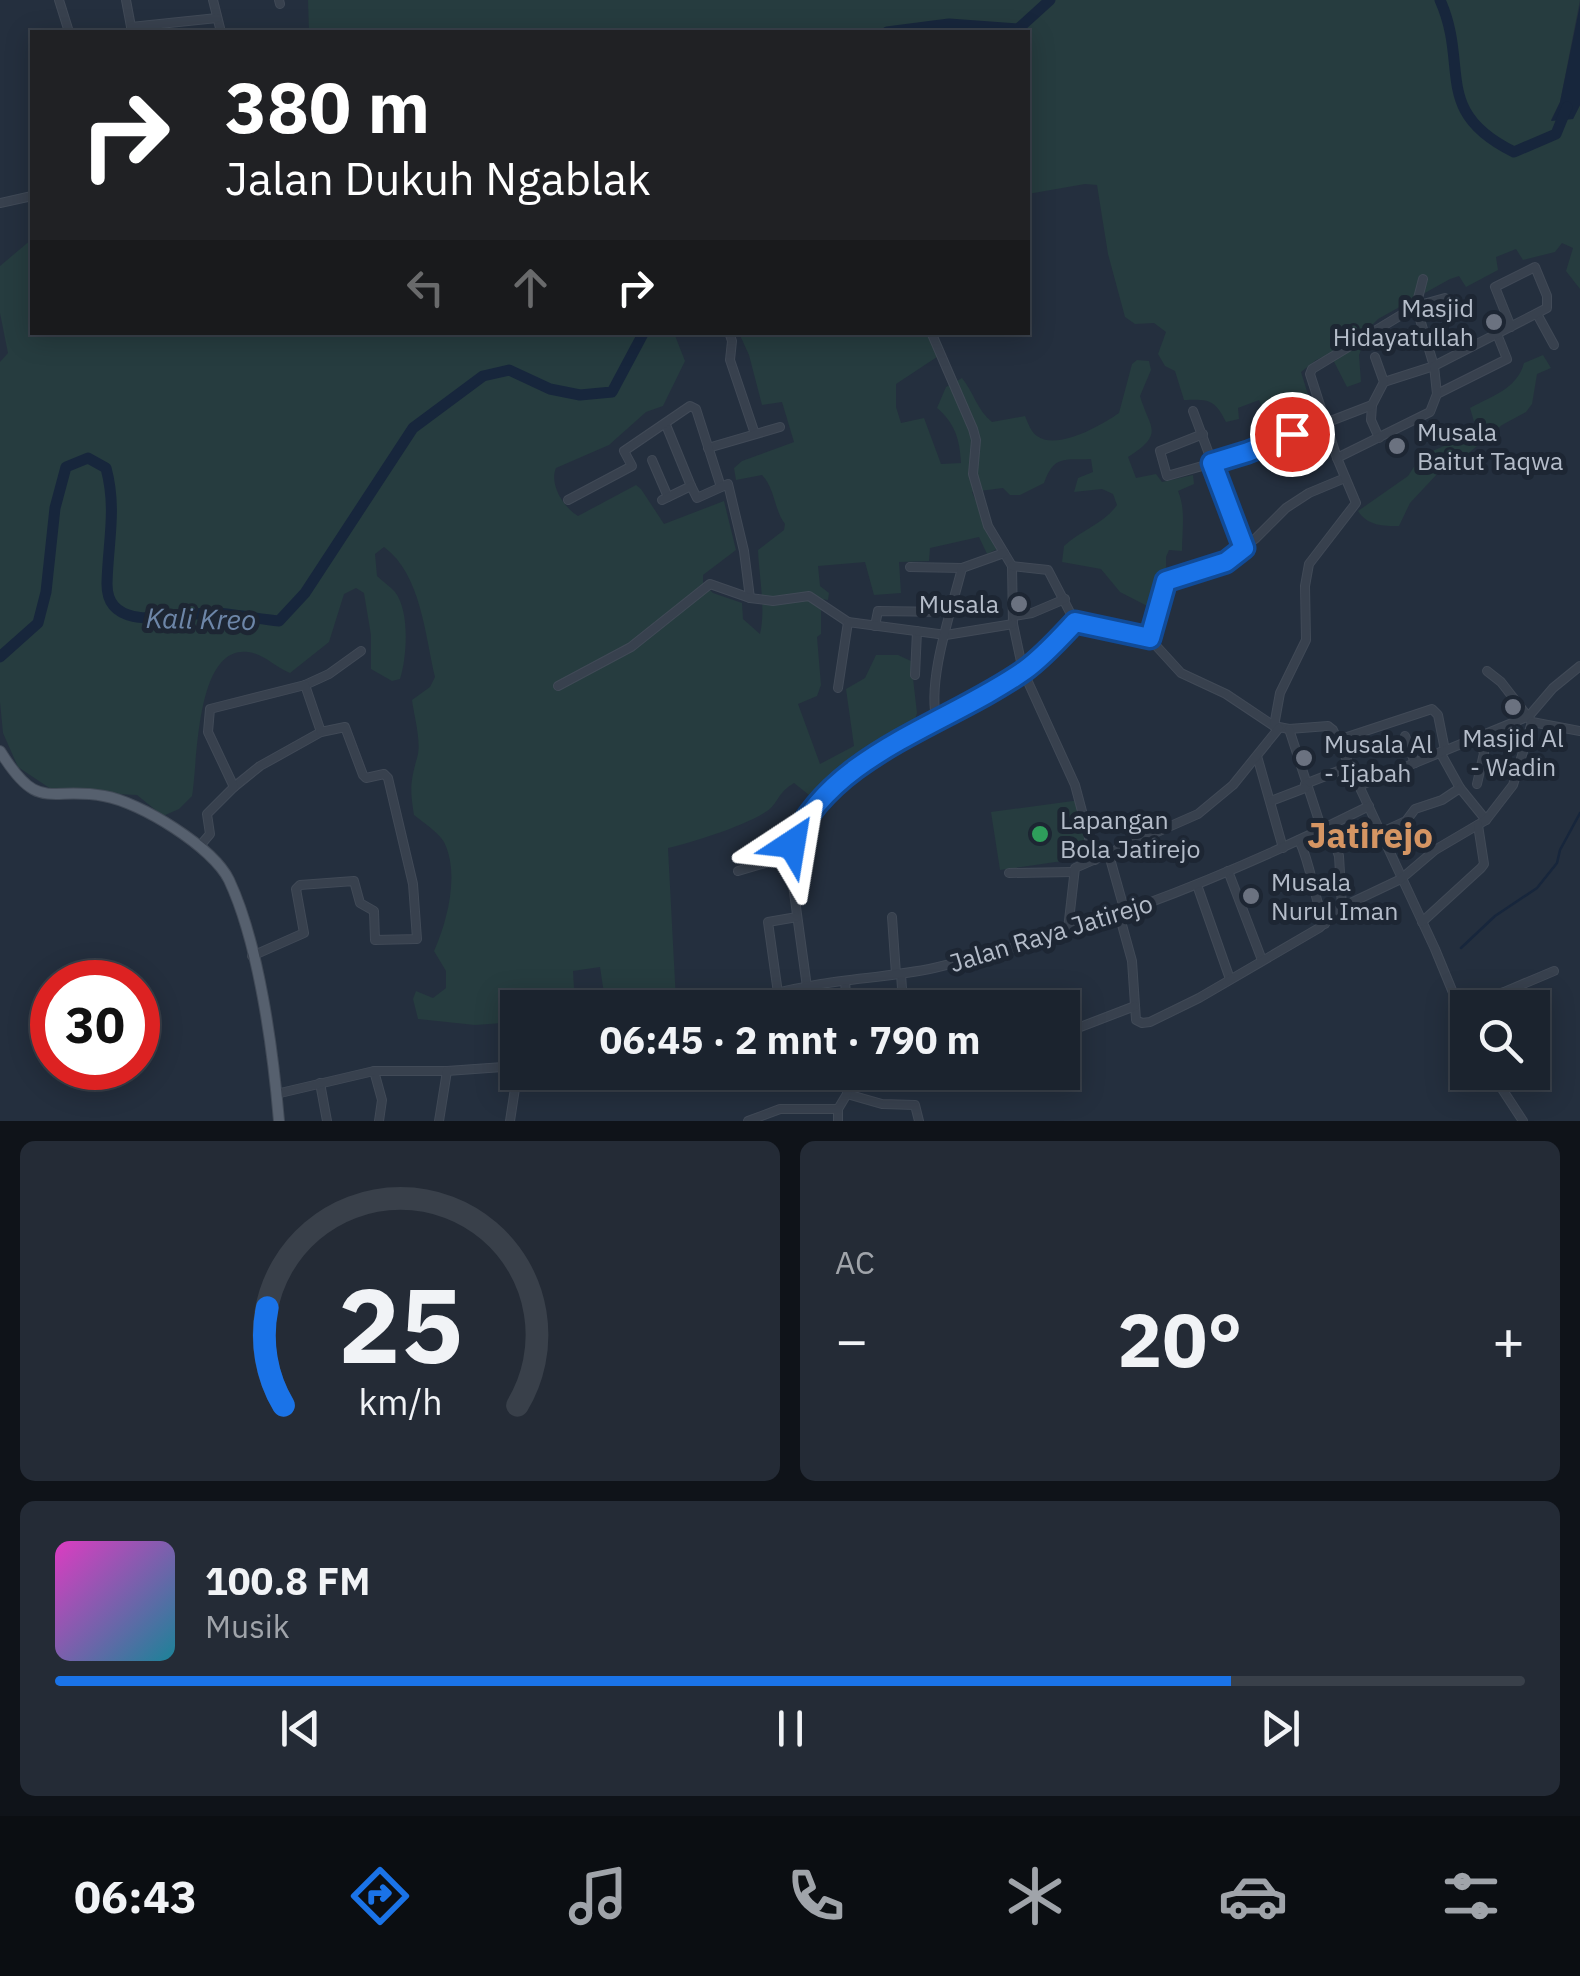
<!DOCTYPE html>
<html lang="id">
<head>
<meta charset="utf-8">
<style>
  body { margin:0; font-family:"IBM Plex Sans",sans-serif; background:#242b36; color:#f1f3f6; height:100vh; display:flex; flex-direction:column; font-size:38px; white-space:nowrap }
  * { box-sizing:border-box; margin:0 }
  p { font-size:32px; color:#a0a4aa }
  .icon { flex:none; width:55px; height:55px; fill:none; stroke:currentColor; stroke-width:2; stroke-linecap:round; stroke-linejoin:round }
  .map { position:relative; height:1121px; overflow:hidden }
  .details { display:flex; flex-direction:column; gap:20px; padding:20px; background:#0f1319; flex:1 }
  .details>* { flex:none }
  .hud { position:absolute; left:30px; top:30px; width:1000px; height:305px; border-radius:0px; box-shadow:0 5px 25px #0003,0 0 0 2px #39404a; background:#202124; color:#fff; overflow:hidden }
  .tools { position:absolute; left:1450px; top:990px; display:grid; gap:20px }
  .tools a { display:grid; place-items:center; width:100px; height:100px; border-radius:0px; background:#1b232e; box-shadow:0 5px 25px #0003,0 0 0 2px #39404a; font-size:50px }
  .speed { position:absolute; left:30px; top:960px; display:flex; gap:20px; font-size:50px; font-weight:700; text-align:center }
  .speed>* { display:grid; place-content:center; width:130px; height:130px; border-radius:50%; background:#1b232e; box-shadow:0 5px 25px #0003,0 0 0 2px #39404a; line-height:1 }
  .speed .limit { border:15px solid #d22; background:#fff; color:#111 }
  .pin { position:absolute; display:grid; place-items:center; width:85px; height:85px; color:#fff; margin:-42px; border:5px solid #fff; border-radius:50%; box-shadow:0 2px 10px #0007 }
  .me { position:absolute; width:110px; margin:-55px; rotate:33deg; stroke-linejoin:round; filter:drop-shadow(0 0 8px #0008) }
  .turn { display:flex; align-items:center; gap:35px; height:210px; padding:0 30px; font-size:45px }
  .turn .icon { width:130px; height:130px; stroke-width:2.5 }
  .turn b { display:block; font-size:70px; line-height:85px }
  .lanes { display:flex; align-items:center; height:95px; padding:0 30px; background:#0003; justify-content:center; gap:50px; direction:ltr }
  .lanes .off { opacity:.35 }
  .big { font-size:75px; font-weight:700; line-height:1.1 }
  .details .card { flex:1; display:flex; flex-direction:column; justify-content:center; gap:15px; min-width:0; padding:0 35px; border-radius:15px; background:#242b36 }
  .details .dial { align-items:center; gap:0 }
  .dial svg { height:260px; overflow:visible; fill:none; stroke:#39404a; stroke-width:7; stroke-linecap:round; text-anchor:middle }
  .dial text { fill:#f1f3f6; stroke:none }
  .song { display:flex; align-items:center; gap:30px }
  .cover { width:120px; height:120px; border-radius:15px; background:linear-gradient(135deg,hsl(310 70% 55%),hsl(190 70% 35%)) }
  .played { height:10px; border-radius:5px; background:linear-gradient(90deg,#1a73e8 80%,#39404a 80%) }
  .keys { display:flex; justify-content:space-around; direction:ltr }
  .heat { display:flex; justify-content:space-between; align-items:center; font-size:55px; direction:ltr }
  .details .tiles { flex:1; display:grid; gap:20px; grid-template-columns:1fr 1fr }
  .card:last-child { grid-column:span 2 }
  .trip { position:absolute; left:500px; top:990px; width:580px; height:100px; border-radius:0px; background:#1b232e; box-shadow:0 5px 25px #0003,0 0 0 2px #39404a; font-weight:700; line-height:100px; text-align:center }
  .tab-bar { display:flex; height:160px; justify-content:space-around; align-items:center; background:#0b0e12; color:#a0a4aa }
  .tab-bar .icon { width:70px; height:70px }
  .tab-bar .active { color:#1a73e8 }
  .tab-bar b { font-size:45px; color:#f1f3f6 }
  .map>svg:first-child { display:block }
  .green { fill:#263c3f }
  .water { fill:#17263c }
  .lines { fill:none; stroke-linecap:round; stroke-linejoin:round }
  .stream { stroke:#17263c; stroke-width:2.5 }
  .river { stroke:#17263c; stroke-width:11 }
  .minor-casing { stroke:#414a57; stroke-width:10 }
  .major-casing { stroke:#414a57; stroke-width:12 }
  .minor { stroke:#38414e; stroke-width:8 }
  .major { stroke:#56606e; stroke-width:10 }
  .route-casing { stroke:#114b97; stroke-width:25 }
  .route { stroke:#1a73e8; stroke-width:18 }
  .worship-dot { fill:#6b7280; stroke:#1d2633; stroke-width:4 }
  .leisure-dot { fill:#2e9e5b; stroke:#1d2633; stroke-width:4 }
  .labels { text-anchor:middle; stroke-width:10; stroke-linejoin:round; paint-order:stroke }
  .poi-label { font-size:25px; fill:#b4bcc9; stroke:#1d2633; text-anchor:start }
  .street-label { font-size:25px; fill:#b4bcc9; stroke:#1d2633 }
  .water-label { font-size:28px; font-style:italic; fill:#6d86a8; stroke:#1d2633 }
  .district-label { font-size:35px; font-weight:bold; fill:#d59563; stroke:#1d2633 }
</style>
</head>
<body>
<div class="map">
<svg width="1580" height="1121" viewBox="0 0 1580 1121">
  <rect width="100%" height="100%" fill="#242f3e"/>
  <!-- green -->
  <g class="green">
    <path d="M308 0H1580L1560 102 1551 120 1573 119 1580 105V289L1566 271 1573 248 1562 243 1555 252 1523 260 1516 249 1496 257 1498 270 1466 287 1459 276 1450 279 1378 319 1370 327 1359 355 1361 382 1347 387 1330 354 1316 360 1301 372 1310 401 1283 416 1267 418 1259 400 1238 408 1239 419 1226 422C1215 399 1208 399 1184 400L1175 371 1165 366 1158 354 1166 332 1154 323 1135 324 1125 317 1108 254 1097 185 1085 184 1028 194V32H309Z"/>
    <path d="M32 239V332L674 333 685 361 663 406 646 412 609 445 556 468C549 484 563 507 578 516L636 485 641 489 664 524 724 501 736 550 703 575V583L713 593 742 603 743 619 760 634C766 608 759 577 758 550L784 530 785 524C774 510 775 488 762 475L736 480 734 468 742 461 794 442 782 402 762 405 749 355 739 333H935L943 353 896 384V407L901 423 924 418 941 464 961 463C960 440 955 423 937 408L946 387 962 378C974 393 977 410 992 422L1025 416C1028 423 1031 432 1037 436 1057 451 1102 425 1119 413L1132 364 1137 360 1149 361 1151 370 1140 396C1149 428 1166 433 1128 457L1136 478 1156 474 1162 482 1193 475 1194 484 1178 491C1186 510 1182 529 1182 551L1169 550 1166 557V572L1171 576C1159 581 1157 597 1153 609L1120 592 1101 569 1062 562 1064 546C1081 530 1104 524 1117 505L1113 494 1102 489 1074 492 1078 478 1093 472 1091 459C1064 460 1054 455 1044 483L1020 495H1010L1003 488 972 492 997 549 987 554 979 537 930 548 929 561 899 562 901 593 874 595 865 562 818 566 820 586 829 593 828 600 821 599V634L817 637 821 685 817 696 798 704 820 764 854 746 846 689 865 678 876 655H898L911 661 917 713 910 736 864 762 819 803 794 783C777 793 778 804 767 811 745 826 693 842 668 848L676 1001 639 1007H606L600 967 573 971 575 1007 518 1008 517 1022 475 1025 418 1019 413 999 416 991 433 998 446 988V971L434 951C447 922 460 874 444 842 438 832 424 823 414 815 410 789 410 783 417 758 422 743 414 716 412 700L430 687 435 677C425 635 421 574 384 547L375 554 377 576C382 581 390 586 395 592 410 611 407 657 400 679L392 681 371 669V635L364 593 356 588 344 594 329 642 290 673C275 667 264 654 248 652 195 645 198 763 192 796L179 809 163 816 137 795 54 791 18 767 3 733 0 702V362L8 353 0 313V266Z"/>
    <path d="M1543 355 1551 368 1537 374 1532 404 1526 412 1502 425 1464 457H1453L1410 503 1399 526C1383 526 1368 526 1358 511L1408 476 1421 456 1444 446 1475 425 1470 408C1492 396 1517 389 1524 363Z"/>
    <polygon points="1080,800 1090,857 1000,870 991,812"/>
  </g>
  <!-- water -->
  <polygon class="water" points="1580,5 1580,105 1573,119 1551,121 1560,102"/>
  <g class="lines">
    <!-- stream -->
    <polyline class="stream" points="1461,948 1495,916 1537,888 1557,863 1560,850 1580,813"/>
    <!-- river -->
    <g class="river">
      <path d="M1440 0C1470 67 1431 111 1514 152L1556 134 1567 107"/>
      <polyline points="887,32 949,24 1018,29 1050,0"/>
      <path d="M0 657 38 623 46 592 55 508 66 467 88 458 106 468C117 509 108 542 107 583 106 636 179 613 210 613 232 613 256 619 279 621L305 593 413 428 483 376 509 370 550 389 580 395 612 392 644 332"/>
    </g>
    <defs>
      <g id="minor">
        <polyline points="59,0 69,32"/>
        <polyline points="126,0 132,32"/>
        <polyline points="213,0 221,32"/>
        <polyline points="279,0 280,4"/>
        <polyline points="131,27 217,18"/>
        <polyline points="0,203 32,196"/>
        <polyline points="1537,314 1554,345"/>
        <polyline points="729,332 732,341 730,360 755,434"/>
        <polyline points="931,332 973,429 976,440 973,474 988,526 1012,566 1013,624 1023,671 1075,785 1095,860"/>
        <polyline points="1384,382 1434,366 1416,306 1445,298"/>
        <polyline points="1437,394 1507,359 1497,334"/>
        <polyline points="1372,405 1371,420 1379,438"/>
        <polyline points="1193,411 1244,548"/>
        <polyline points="666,425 691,486"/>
        <polyline points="1203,434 1160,451 1167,476 1248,453 1372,405 1384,382 1375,357"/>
        <polyline points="708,448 780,427"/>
        <polyline points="1337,458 1430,412 1437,394 1434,366 1547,308 1547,296 1535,267 1495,287 1511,327"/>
        <polyline points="652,460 668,497"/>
        <polyline points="568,500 632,466 624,451 690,406 696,409 721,487"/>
        <polyline points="662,500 691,486 697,498 728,484 744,551 750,598"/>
        <polyline points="1012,566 1048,570 1075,622"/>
        <polyline points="910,567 962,568 1004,553"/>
        <polyline points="1014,616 1032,613 1065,599"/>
        <polyline points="1075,622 1149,638 1181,673 1226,694 1274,726 1289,729 1328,726 1333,730 1435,949 1468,1029"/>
        <polyline points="875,626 878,611 948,612"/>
        <polyline points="1149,638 1166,581 1226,562 1256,538 1286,508 1309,493 1345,478"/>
        <polyline points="1487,671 1501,682 1532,722 1580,731"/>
        <polyline points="915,675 917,631"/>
        <polyline points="305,685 329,674 361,651"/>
        <polyline points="558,686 631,647 710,584 750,598 773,601 809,596 848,622"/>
        <polyline points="838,688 848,622 946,635 1013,624"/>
        <path d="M937 722C926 681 952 609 962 568"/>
        <polyline points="1274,726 1280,693 1306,640 1305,586 1309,564 1356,503 1337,458 1310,374 1312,369 1416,306 1423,279"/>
        <polyline points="1289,729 1322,830"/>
        <polyline points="1405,736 1415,763"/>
        <polyline points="1338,740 1432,709 1438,715 1445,750"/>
        <polyline points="1440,752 1460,788"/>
        <polyline points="1257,756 1283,848"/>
        <polyline points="1305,784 1351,766"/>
        <polyline points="1477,784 1484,753 1478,736"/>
        <polyline points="1359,786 1529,716 1553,688 1580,666"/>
        <polyline points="234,787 260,766 321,732"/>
        <polyline points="1271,801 1305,788"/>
        <polyline points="1329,827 1339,856 1342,907"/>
        <polyline points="1380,833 1406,821 1415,809 1442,800 1460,788 1486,820"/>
        <path d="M1299 840C1312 867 1313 896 1325 924"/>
        <polyline points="199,847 210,834 207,814 234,787 208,732 210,709 305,685 321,732 345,727 363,775 366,778 384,774 388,778 413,884 417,939 375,940 374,911 360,903 354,881 300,885 296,889 304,933 252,956"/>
        <polyline points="1109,855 1125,912"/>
        <polyline points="738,871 789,856"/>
        <polyline points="1228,871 1262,960"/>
        <polyline points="1009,873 1073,872"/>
        <polyline points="1197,885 1230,979"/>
        <polyline points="1119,914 1132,961 1136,1020 1142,1023 1150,1022 1199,998 1319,928 1342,907 1401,879 1435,850 1486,820 1513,785 1532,722"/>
        <polyline points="892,917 896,974"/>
        <polyline points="1422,922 1481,868 1484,864 1478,825"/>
        <polyline points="1068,929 1075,868 1198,814 1233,785 1279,728"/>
        <polyline points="901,974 903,1003"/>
        <polyline points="845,981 847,1008"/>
        <polyline points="807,987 789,856 798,832 818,804 868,762 1023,671 1054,646 1075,622"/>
        <polyline points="778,993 768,922 797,917"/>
        <polyline points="1459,1006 1504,992 1554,971"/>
        <path d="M717 1008C751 998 786 990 821 984 858 978 897 976 934 968 1086 933 1230 876 1369 806"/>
        <polyline points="1062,1034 1135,1006"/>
        <polyline points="374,1071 382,1100 379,1121"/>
        <polyline points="1491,1072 1523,1121"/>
        <polyline points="320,1083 327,1121"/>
        <polyline points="276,1094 374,1071 447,1071 518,1066"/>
        <polyline points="847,1094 882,1104 915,1105 919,1121"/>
        <polyline points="439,1121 447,1071"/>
        <polyline points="510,1121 518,1069"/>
        <polyline points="748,1121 780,1109 838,1109"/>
        <polyline points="838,1121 838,1109 847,1094 848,1072"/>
      </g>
      <path id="major" d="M0 751C39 814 48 786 104 796 140 802 213 847 229 880 259 944 273 1050 279 1121"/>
    </defs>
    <!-- minor casing -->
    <use href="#minor" class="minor-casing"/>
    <!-- major casing -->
    <use href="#major" class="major-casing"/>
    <!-- minor -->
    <use href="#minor" class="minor"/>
    <!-- major -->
    <use href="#major" class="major"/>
  </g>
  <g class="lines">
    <defs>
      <path id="route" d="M792 844C832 753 949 724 1025 670 1044 656 1059 639 1075 622L1150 638 1166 581 1226 562 1244 548 1212 463 1248 452 1292 434"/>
    </defs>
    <!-- route casing -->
    <use href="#route" class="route-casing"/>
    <!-- route -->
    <use href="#route" class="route"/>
  </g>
  <!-- markers -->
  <g class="worship-dot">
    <circle cx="1494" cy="322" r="10"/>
    <circle cx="1397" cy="446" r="10"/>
    <circle cx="1019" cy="604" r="10"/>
    <circle cx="1513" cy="707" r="10"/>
    <circle cx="1304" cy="758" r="10"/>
    <circle cx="1251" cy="896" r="10"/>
  </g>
  <circle class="leisure-dot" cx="1040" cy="834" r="10"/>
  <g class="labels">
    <!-- poi labels -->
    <g class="poi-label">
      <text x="1474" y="317" text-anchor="end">Masjid<tspan x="1474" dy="29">Hidayatullah</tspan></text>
      <text x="1417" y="441">Musala<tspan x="1417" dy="29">Baitut Taqwa</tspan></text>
      <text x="999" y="613" text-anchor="end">Musala</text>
      <text x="1513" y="747" text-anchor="middle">Masjid Al<tspan x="1513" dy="29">- Wadin</tspan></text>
      <text x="1324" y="753">Musala Al<tspan x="1324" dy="29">- Ijabah</tspan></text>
      <text x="1060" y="829">Lapangan<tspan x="1060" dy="29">Bola Jatirejo</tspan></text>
      <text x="1271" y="891">Musala<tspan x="1271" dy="29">Nurul Iman</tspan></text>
    </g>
    <!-- street labels -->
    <g class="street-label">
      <text transform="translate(1051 933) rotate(-17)" y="9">Jalan Raya Jatirejo</text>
    </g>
    <!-- water labels -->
    <g class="water-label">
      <text transform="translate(201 619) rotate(1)" y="10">Kali Kreo</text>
    </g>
    <!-- district labels -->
    <g class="district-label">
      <text x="1370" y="848">Jatirejo</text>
    </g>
  </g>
</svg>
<div class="tools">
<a><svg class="icon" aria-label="search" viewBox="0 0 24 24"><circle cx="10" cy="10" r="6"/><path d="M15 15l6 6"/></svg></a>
</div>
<div class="speed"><div class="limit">30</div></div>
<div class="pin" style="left:1292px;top:434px;background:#d93025"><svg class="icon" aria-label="arrive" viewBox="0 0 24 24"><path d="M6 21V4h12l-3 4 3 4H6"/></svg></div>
<svg class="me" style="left:792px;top:844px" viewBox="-20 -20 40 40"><path d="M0-17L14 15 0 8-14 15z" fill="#1a73e8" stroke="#fff" stroke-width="4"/></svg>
<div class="trip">06:45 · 2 mnt · 790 m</div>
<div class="hud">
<div class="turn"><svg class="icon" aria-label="right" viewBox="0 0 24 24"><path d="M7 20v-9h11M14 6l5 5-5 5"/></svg><div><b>380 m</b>Jalan Dukuh Ngablak</div></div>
<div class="lanes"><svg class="icon off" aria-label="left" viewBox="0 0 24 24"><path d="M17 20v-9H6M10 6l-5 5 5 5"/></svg><svg class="icon off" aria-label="ahead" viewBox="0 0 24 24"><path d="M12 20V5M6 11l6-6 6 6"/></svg><svg class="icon" aria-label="right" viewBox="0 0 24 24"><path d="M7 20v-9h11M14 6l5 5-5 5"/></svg></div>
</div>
</div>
<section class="details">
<div class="tiles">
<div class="card dial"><svg viewBox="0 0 100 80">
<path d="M14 69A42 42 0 1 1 86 69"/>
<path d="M14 69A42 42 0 0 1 9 39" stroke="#1a73e8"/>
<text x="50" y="56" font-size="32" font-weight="700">25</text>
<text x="50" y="72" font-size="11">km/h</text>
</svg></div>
<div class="card"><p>AC</p>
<div class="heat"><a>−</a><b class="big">20°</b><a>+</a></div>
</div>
<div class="card">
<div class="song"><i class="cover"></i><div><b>100.8 FM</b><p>Musik</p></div></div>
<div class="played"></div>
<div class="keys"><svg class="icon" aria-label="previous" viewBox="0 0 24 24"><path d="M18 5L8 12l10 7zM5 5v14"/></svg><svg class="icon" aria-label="pause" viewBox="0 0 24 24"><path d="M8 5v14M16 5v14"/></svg><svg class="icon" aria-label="next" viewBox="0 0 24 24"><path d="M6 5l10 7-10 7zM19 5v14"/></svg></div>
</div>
</div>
</section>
<nav class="tab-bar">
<b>06:43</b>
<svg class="icon active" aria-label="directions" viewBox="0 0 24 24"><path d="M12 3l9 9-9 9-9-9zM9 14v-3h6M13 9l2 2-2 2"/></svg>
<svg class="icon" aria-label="music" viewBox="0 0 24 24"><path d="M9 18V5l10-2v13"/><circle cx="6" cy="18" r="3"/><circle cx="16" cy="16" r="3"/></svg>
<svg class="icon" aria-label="phone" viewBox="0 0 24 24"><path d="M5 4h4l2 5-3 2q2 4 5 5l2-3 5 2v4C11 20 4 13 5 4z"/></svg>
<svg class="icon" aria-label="climate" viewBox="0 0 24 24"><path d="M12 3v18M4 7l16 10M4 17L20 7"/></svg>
<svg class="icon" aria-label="car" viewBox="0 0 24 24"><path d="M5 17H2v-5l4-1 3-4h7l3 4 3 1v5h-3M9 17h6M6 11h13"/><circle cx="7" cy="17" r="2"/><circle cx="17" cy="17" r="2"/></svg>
<svg class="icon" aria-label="filters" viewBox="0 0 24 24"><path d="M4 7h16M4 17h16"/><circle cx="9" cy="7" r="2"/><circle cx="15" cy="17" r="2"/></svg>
</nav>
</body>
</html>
